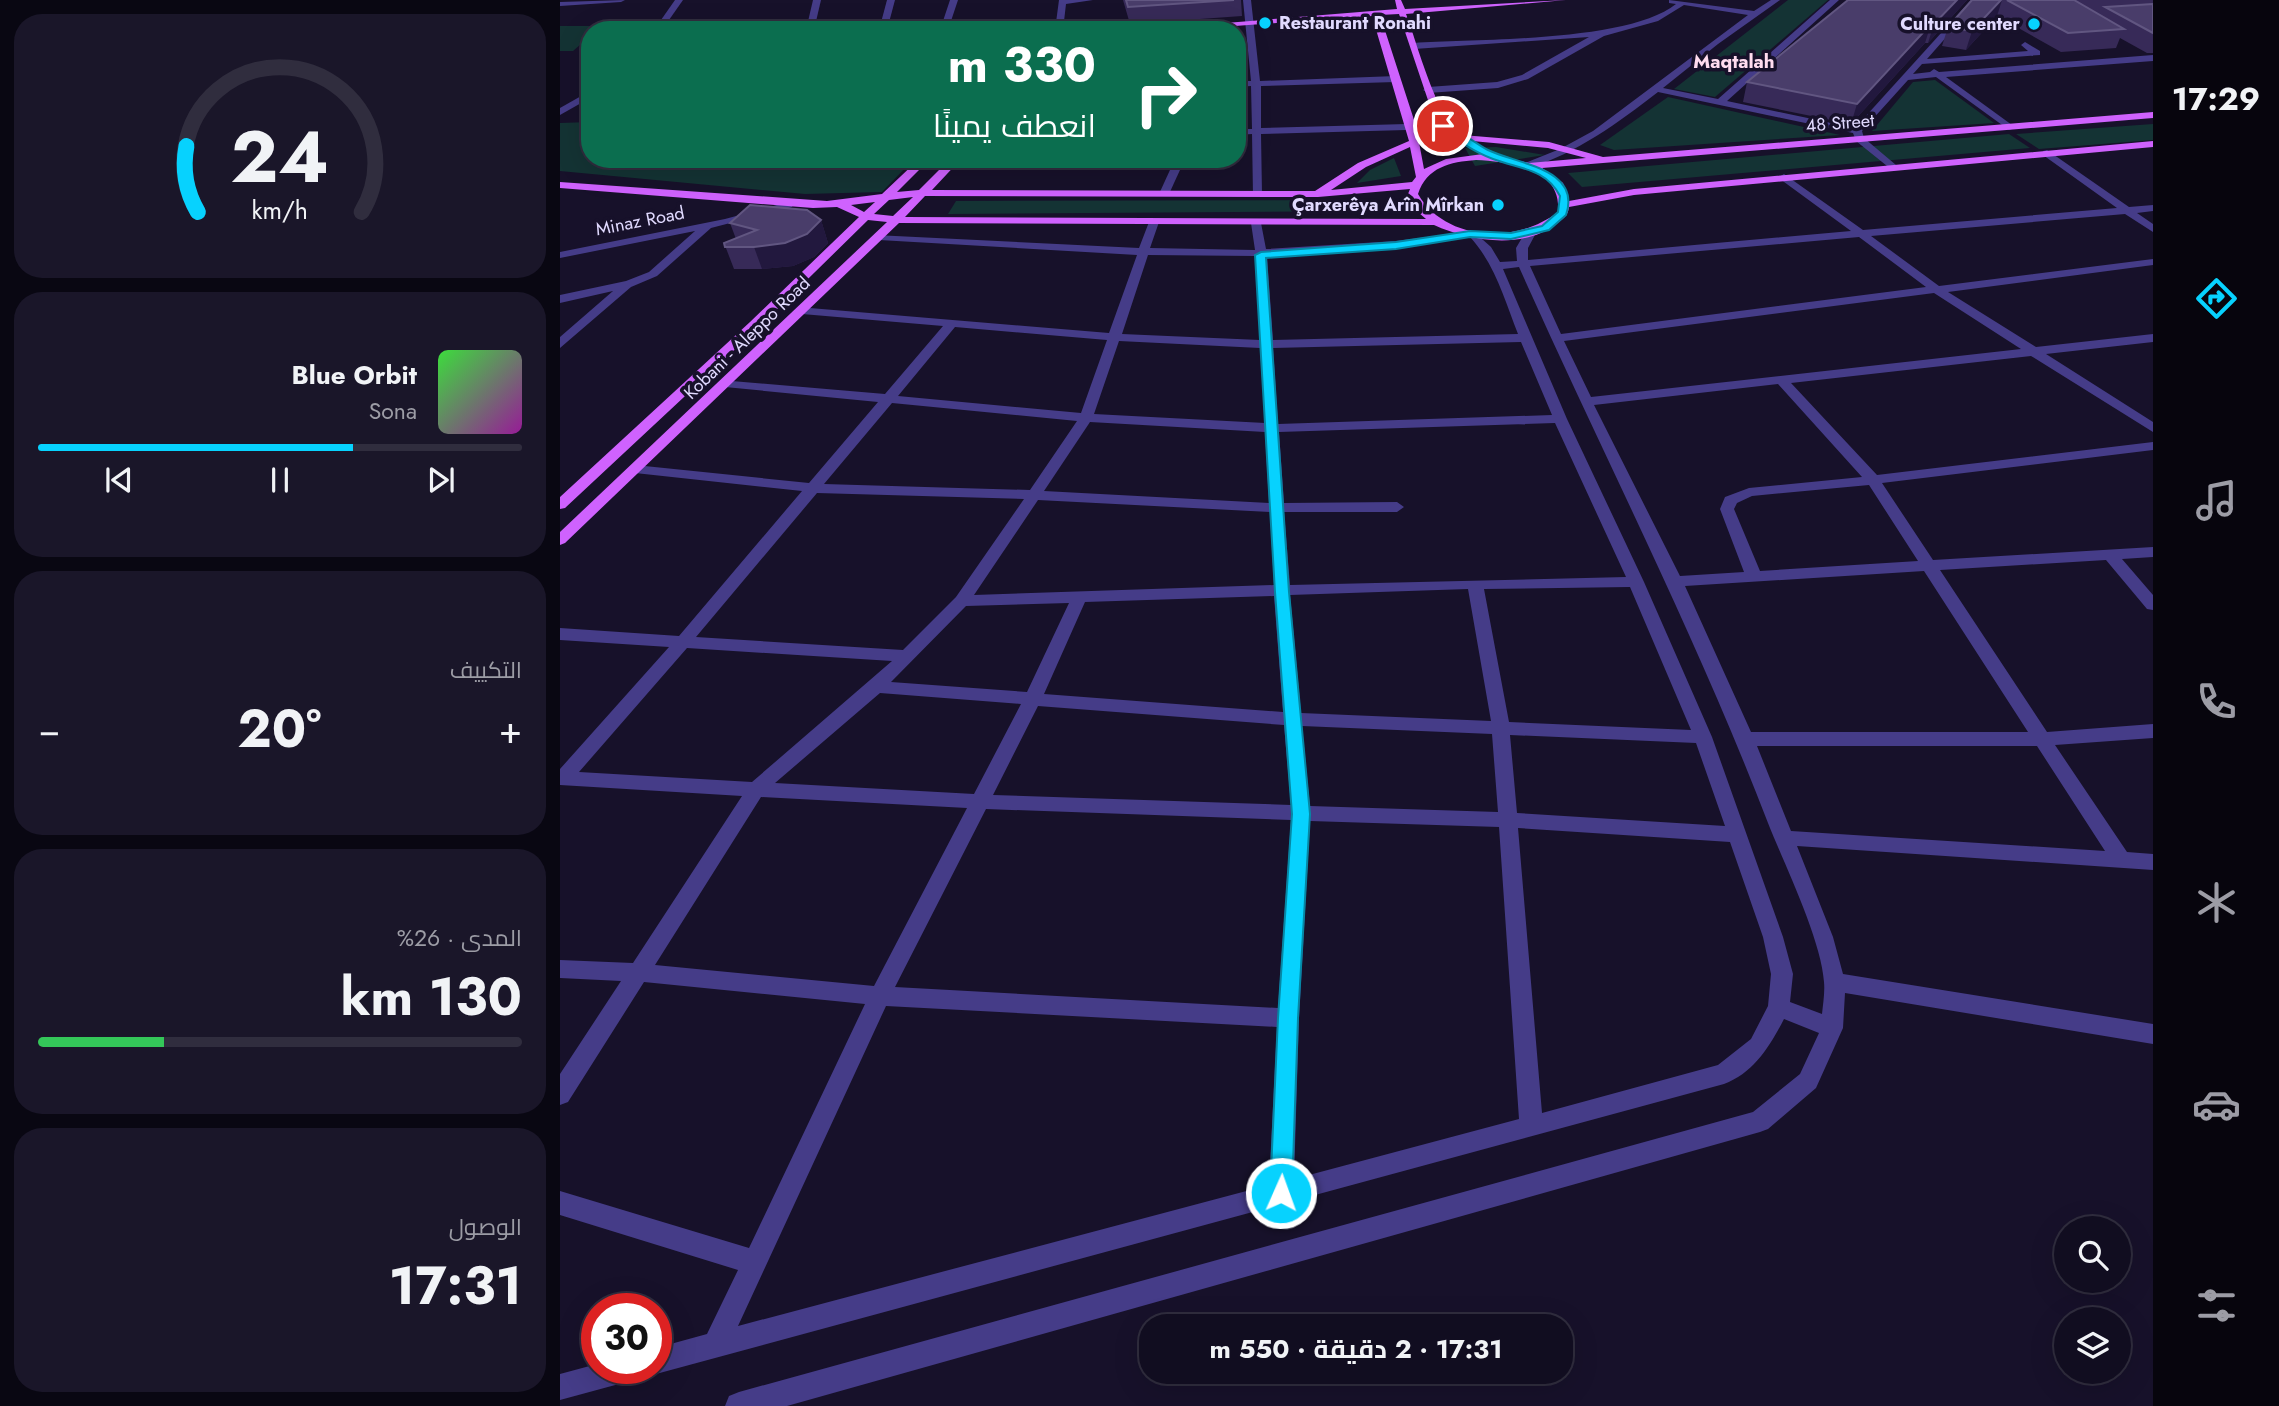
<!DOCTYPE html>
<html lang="ar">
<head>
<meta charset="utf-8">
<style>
  body { margin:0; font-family:Jost,Cairo,sans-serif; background:#1a1629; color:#f1f3f6; direction:rtl; height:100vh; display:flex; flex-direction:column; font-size:26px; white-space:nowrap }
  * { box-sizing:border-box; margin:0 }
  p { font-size:23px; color:#9c9ca5 }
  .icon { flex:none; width:38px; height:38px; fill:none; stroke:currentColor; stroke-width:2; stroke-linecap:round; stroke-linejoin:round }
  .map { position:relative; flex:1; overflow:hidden; direction:ltr }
  .sheet { display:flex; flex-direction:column; gap:14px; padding:14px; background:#090712; width:560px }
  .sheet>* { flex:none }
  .banner { position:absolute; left:21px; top:21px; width:665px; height:147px; border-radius:28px; box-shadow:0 7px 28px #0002,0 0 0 2px #302d3e; direction:rtl; background:#0b6e4f; color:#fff; overflow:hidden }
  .fabs { position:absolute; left:1494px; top:1216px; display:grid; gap:14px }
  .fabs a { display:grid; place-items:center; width:77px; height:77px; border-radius:50%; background:#110d20; box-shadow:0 7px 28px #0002,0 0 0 2px #302d3e; font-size:35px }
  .speed { position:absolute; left:21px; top:1293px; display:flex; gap:14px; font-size:35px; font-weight:700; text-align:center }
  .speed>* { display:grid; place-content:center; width:91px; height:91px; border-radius:50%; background:#110d20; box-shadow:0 7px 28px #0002,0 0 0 2px #302d3e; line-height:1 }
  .speed .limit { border:10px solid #d22; background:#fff; color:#111 }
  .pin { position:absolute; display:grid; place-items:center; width:60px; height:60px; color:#fff; margin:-30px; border:4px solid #fff; border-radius:50%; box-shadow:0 2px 7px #0007 }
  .me { position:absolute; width:77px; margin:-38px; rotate:2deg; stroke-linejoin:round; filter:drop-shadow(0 0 5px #0008) }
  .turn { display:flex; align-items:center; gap:24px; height:147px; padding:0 35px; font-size:32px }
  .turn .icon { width:91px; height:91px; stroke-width:2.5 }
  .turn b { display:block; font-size:49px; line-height:60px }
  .big { font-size:52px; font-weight:700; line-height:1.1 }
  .sheet .tile { flex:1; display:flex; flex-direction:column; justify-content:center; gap:10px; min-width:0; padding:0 24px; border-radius:28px; background:#1a1629 }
  .sheet .dial { align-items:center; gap:0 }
  .dial svg { height:182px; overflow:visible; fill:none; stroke:#302d3e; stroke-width:7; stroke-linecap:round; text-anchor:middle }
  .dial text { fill:#f1f3f6; stroke:none }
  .song { display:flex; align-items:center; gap:21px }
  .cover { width:84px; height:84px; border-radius:10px; background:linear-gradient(135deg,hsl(120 70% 55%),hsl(300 70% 35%)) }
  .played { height:7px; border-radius:4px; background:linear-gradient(90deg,#07d2fe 65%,#302d3e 65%) }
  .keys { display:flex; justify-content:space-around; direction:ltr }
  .heat { display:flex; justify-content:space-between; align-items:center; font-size:38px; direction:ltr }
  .charge { height:10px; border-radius:5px; background:linear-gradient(90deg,#34c759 26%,#302d3e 0) }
  .trip { position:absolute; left:579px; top:1314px; width:434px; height:70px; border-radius:28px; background:#110d20; box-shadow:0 7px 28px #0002,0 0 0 2px #302d3e; font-weight:700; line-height:70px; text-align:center; direction:rtl }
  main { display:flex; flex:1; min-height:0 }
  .dock { display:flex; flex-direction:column; width:126px; justify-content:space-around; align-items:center; background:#07050d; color:#9c9ca5 }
  .dock .icon { width:49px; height:49px }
  .dock .on { color:#07d2fe }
  .dock b { font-size:32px; color:#f1f3f6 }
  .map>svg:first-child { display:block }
  .green { fill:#143334 }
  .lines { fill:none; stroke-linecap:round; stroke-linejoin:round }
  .minor { fill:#453c88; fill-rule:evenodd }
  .major { fill:#cf62fe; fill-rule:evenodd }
  .wall { fill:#372a58 }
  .shaded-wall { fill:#22183e }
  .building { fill:#493d6a; stroke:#615681; stroke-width:2 }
  .route { fill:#07d2fe; stroke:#0588a5; stroke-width:2 }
  .poi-dot { fill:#07d2fe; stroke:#17112a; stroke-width:2.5 }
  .labels { text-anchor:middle; stroke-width:7; stroke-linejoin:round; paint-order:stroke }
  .far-poi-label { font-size:18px; font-weight:bold; fill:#e1daff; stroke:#17112a; text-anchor:end }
  .far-street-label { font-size:18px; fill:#e1daff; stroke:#17112a }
  .far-neighbourhood-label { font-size:19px; font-weight:bold; fill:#ffdcef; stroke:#17112a }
</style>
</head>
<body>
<main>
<nav class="dock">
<b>17:29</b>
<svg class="icon on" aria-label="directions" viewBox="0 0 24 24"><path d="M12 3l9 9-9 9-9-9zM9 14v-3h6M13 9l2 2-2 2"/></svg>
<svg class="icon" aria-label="music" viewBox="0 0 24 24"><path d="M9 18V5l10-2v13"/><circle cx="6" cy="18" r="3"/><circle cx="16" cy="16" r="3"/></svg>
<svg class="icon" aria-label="phone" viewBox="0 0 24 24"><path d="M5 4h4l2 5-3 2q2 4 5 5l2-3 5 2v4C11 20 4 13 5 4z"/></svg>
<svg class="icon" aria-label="climate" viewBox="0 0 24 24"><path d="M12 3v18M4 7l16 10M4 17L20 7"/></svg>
<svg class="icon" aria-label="car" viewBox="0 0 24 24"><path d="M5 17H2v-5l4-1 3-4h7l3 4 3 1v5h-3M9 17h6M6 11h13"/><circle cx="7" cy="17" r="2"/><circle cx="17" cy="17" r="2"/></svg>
<svg class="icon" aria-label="filters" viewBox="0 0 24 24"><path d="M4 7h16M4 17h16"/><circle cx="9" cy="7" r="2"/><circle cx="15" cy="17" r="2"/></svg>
</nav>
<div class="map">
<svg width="1593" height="1406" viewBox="0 0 1593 1406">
  <rect width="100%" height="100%" fill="#17112a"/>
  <!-- green -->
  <g class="green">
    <polygon points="1228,0 1268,0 1155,97 1114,89"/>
    <polygon points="0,26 41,26 37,30 30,30 30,36 13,51 0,51"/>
    <polygon points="1375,80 1434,123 1312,131 1353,82"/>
    <polygon points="1108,97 1280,135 1054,150 1040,145"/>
    <polygon points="30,122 30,159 354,159 322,192 245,194 0,171 0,123"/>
    <polygon points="1593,124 1593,140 1479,149 1456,134"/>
    <polygon points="1449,134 1470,148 1022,187 1008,173"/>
    <polygon points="936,147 985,155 915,166 905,148"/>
    <polygon points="834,158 841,176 797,183 810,170"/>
    <polygon points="795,200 799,211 388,214 396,201"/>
  </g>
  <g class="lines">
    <!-- minor -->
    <g class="minor">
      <polygon points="65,0 61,2 0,6 0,2"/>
      <polygon points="115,0 123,0 102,30 94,30"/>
      <polygon points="253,0 261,0 254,30 246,30"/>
      <polygon points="327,0 335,0 327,30 319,30"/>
      <polygon points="390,0 398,0 388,30 380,30"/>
      <polygon points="499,0 533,0 506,4 503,30 495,30"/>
      <polygon points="683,0 691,0 700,81 836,76 840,79 836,82 701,86 701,128 883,123 888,126 883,129 701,134 702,194 693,196 692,134 677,135 677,129 692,129 691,86 677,87 677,81 691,81"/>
      <path d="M1109 0 1194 11 1211 0H1220L1158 44 1103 88 1158 99 1270 0H1279L1167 101 1295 128 1411 0H1419L1367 59 1468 51 1461 45 1465 42 1480 51V55L1362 64 1353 74 1370 72 1374 69 1379 72 1593 55V61L1386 77 1452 125V129L1449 130 1376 77 1348 80 1302 131 1304 138 1336 165 1337 167 1332 170 1296 141 1293 133 1098 92C1058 123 1017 153 969 168L964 165 965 163 1000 149 1033 131 1188 15 1124 5 1098 21 1044 36 968 79 938 88 868 93 863 90 868 87 937 82 962 75 1029 37 854 49 850 46 854 43C917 39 1069 42 1116 4L1109 3Z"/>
      <polygon points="30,91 30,98 0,115 0,108"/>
      <path d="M1487 150 1569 207 1593 205V211L1577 213 1593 224V232L1565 214 1311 236 1379 286 1593 259V265L1388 292 1476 347 1593 334V342L1486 354 1593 422V432L1471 356 1231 383 1317 475 1593 442V450L1322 483 1373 560 1593 547V557L1562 559 1593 595V610L1587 609 1546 560 1380 570 1487 732 1593 724V738L1495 745 1567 852 1593 854V870L1237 846 1273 937 1283 974 1593 1024V1044L1285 993 1283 1028 1256 1088 1208 1129 1200 1132 227 1406H165L169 1396 179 1392 1193 1112 1240 1074 1259 1033 1224 1019C1210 1046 1194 1073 1164 1084L96 1374 87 1370 96 1368V1348L147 1334 178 1270 0 1215V1191L189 1248 305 1004 84 982 8 1102 0 1105V1074L61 981 0 978V960L73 963 182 796 0 785V769L109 647 0 640V628L119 636 242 491 75 473 68 469 75 465 249 483 318 402 165 387 160 386V380L325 394 383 326 242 314 238 313V307L549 333 577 255 319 240 313 237 315 235 579 248 589 222 594 219 599 222 590 248 695 250 691 223 696 220 701 223 706 249 836 241 913 231 931 247 940 262 957 261 956 248 966 231 970 230 976 233 968 248V260L1291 231 1220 179 1219 177 1224 174 1303 230 1557 208 1483 155V151ZM910 237C935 264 945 301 958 334L713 340 707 256 836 248ZM1299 237 1366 287 1001 334 970 266ZM588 255 695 256 700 340 562 334ZM959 267C1042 453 1135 633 1208 823 1225 866 1261 939 1264 982 1265 992 1263 1004 1262 1014L1230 1002 1233 974 1223 937 1152 737 1084 582 1007 419 943 269ZM1374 293 1461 349 1031 397 1004 341ZM395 327 547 340 521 413 338 396ZM559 341 700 348 705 423 534 414ZM961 342 992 415 718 424 713 348ZM1218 384 1302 477 1189 488 1165 497 1160 509 1184 572 1120 576 1034 405ZM332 403 517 421 470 490 264 484ZM530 422 705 432 709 503 484 491ZM995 423 1066 577 730 585 724 512H837L844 507 837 502 724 503 719 432ZM1309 485 1358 561 1200 571 1174 509 1177 503 1192 496ZM257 493 464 499 396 597 343 650 136 637ZM478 500 710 512 714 585 414 595ZM1364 571 1468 732H1191L1125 586ZM1070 587 1131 730 949 722 924 589ZM908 589 931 721 741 713 730 595ZM714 596 723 712 484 694 525 602ZM509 603 467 692 331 682 406 606ZM127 648 332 661 192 782 19 772ZM320 693 461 704 414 794 215 783ZM478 706 724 725 731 805 433 795ZM742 726 932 734 938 812 750 806ZM950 735 1136 743 1165 826 957 813ZM1197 746H1477L1545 851 1231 831ZM201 797 407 808 314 986 95 965ZM426 809 731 820 718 1008 335 987ZM750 821 939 827 959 1119 734 1179 739 1018ZM958 828 1170 842 1203 937 1211 974 1208 1006 1191 1039 1158 1065 982 1113ZM326 1006 717 1027 709 1185 178 1326Z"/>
      <polygon points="615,159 625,159 609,194 600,196 599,194"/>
      <polygon points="228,202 233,205 232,207 151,228 97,276 71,287 0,348 0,337 53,291 0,303 0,295 66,281 89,272 135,231 0,258 0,252 165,219"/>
      <polygon points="37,1364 37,1368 83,1368 79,1377 70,1381 0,1400 0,1374"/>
    </g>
    <!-- major -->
    <path class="major" d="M835 0H841L845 9 1006 0 846 14C857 42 877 121 902 135L989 142 1043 157 1593 112V118L982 168 1003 183 1009 201 1074 189 1593 141V147L1074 195 1009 207C1008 216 1003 219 996 224 963 250 909 241 874 225L339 223 5 543 0 545V532L327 222 308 220 198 328 5 508 0 509V497L190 322 299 217 277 207 253 208 0 188V182L267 201 322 194 359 159H370L337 192 359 190 390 159H401L372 190 755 191 798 163 849 141 812 16 621 30H579L837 9ZM839 14 874 118 890 136 923 154 886 159 864 169 856 126 820 15ZM912 141 988 148 1026 158 969 163 936 156ZM850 147 856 177 852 182 771 190 806 167ZM916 160C950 162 1002 167 998 212 957 244 886 242 858 194 867 167 890 162 916 160ZM850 189 848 194 859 213 866 219 345 217 365 196 758 197ZM353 197 333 216 314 214 329 200ZM315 202 304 212 291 205Z"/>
  </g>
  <!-- wall -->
  <g class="wall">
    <polygon points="563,0 681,0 682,16 570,24"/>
    <polygon points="1288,0 1407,0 1368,43 1365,43 1291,124 1183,102 1187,82"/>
    <polygon points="1412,0 1593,0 1593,53 1587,53 1560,38 1556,48 1501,52 1437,16 1406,50 1382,46 1388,27"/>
    <polygon points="261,220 268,243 254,257 233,266 202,269 174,269 164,243 176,239 170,223"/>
  </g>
  <!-- shaded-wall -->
  <g class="shaded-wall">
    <polygon points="1397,0 1407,0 1368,43 1374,24"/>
    <polygon points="1441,0 1442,0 1437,16 1406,50 1412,31"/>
    <polygon points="1371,24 1365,43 1291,124 1297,104"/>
    <polygon points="261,220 268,243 254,257 233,266 202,269 194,247"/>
  </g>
  <!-- building -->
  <g class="building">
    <polygon points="566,0 674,0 568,7"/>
    <polygon points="1288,0 1397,0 1374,24 1371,24 1297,104 1187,82"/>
    <polygon points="1412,0 1441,0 1412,31 1388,27"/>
    <polygon points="1447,0 1514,0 1564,29 1508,33"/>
    <polygon points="1593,4 1593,33 1545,7"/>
    <polygon points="190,205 247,210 261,220 247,234 225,243 194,247 165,247 164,243 197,230 170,223"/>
  </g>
  <!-- route -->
  <path class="route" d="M880 124C890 123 916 144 928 150 956 164 1022 168 1006 215L989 230 951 239 910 237 836 249 706 258 729 592 750 814 738 1018 732 1193 729 1201 721 1204 713 1201 710 1193 718 1018 732 814 715 592 695 255 701 252 836 242 910 231 951 233 982 226 998 212 1000 196C986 168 959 169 933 159 914 152 897 140 880 128Z"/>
  <!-- markers -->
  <g class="poi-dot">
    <circle cx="705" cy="23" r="7"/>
    <circle cx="1474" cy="24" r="7"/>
    <circle cx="938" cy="205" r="7"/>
  </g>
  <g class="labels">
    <!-- far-poi labels -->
    <g class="far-poi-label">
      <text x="719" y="29" text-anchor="start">Restaurant Ronahi</text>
      <text x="1460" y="30">Culture center</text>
      <text x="924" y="211">Çarxerêya Arîn Mîrkan</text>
    </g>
    <!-- far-street labels -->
    <g class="far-street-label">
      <text transform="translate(1280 123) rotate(-5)" y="6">48 Street</text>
      <text transform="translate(80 221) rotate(-11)" y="6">Minaz Road</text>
      <text transform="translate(187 338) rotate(-44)" y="6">Kobani - Aleppo Road</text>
    </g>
    <!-- far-neighbourhood labels -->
    <g class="far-neighbourhood-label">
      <text x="1174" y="68">Maqtalah</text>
    </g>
  </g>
</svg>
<div class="fabs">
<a><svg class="icon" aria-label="search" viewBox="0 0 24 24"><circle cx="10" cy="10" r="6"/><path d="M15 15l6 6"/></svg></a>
<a><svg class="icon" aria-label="layers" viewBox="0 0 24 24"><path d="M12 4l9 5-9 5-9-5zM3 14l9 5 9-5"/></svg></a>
</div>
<div class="speed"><div class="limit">30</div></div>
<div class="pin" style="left:883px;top:126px;background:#d93025"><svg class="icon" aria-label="arrive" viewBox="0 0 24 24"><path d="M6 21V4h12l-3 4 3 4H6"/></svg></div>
<svg class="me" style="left:721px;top:1193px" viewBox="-20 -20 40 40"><circle r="17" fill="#07d2fe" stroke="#fff" stroke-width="3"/><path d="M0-11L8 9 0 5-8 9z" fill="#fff"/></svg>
<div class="trip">17:31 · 2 دقيقة · 550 m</div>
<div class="banner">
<div class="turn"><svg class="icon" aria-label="right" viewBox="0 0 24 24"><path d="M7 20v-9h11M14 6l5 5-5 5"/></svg><div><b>330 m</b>انعطف يمينًا</div></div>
</div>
</div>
<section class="sheet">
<div class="tile dial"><svg viewBox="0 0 100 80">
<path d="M14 69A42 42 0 1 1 86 69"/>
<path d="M14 69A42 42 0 0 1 9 40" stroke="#07d2fe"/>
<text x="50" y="56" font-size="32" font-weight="700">24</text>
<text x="50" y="72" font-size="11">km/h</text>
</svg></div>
<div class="tile">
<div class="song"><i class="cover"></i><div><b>Blue Orbit</b><p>Sona</p></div></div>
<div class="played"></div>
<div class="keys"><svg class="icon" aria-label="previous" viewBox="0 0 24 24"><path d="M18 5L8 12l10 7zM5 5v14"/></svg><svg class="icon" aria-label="pause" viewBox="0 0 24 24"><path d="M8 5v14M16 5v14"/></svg><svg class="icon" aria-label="next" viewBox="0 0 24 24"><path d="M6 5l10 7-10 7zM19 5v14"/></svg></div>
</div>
<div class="tile"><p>التكييف</p>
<div class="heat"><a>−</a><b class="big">20°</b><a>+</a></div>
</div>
<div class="tile"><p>المدى · 26%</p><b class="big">130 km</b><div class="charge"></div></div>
<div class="tile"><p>الوصول</p><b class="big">17:31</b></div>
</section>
</main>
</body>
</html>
